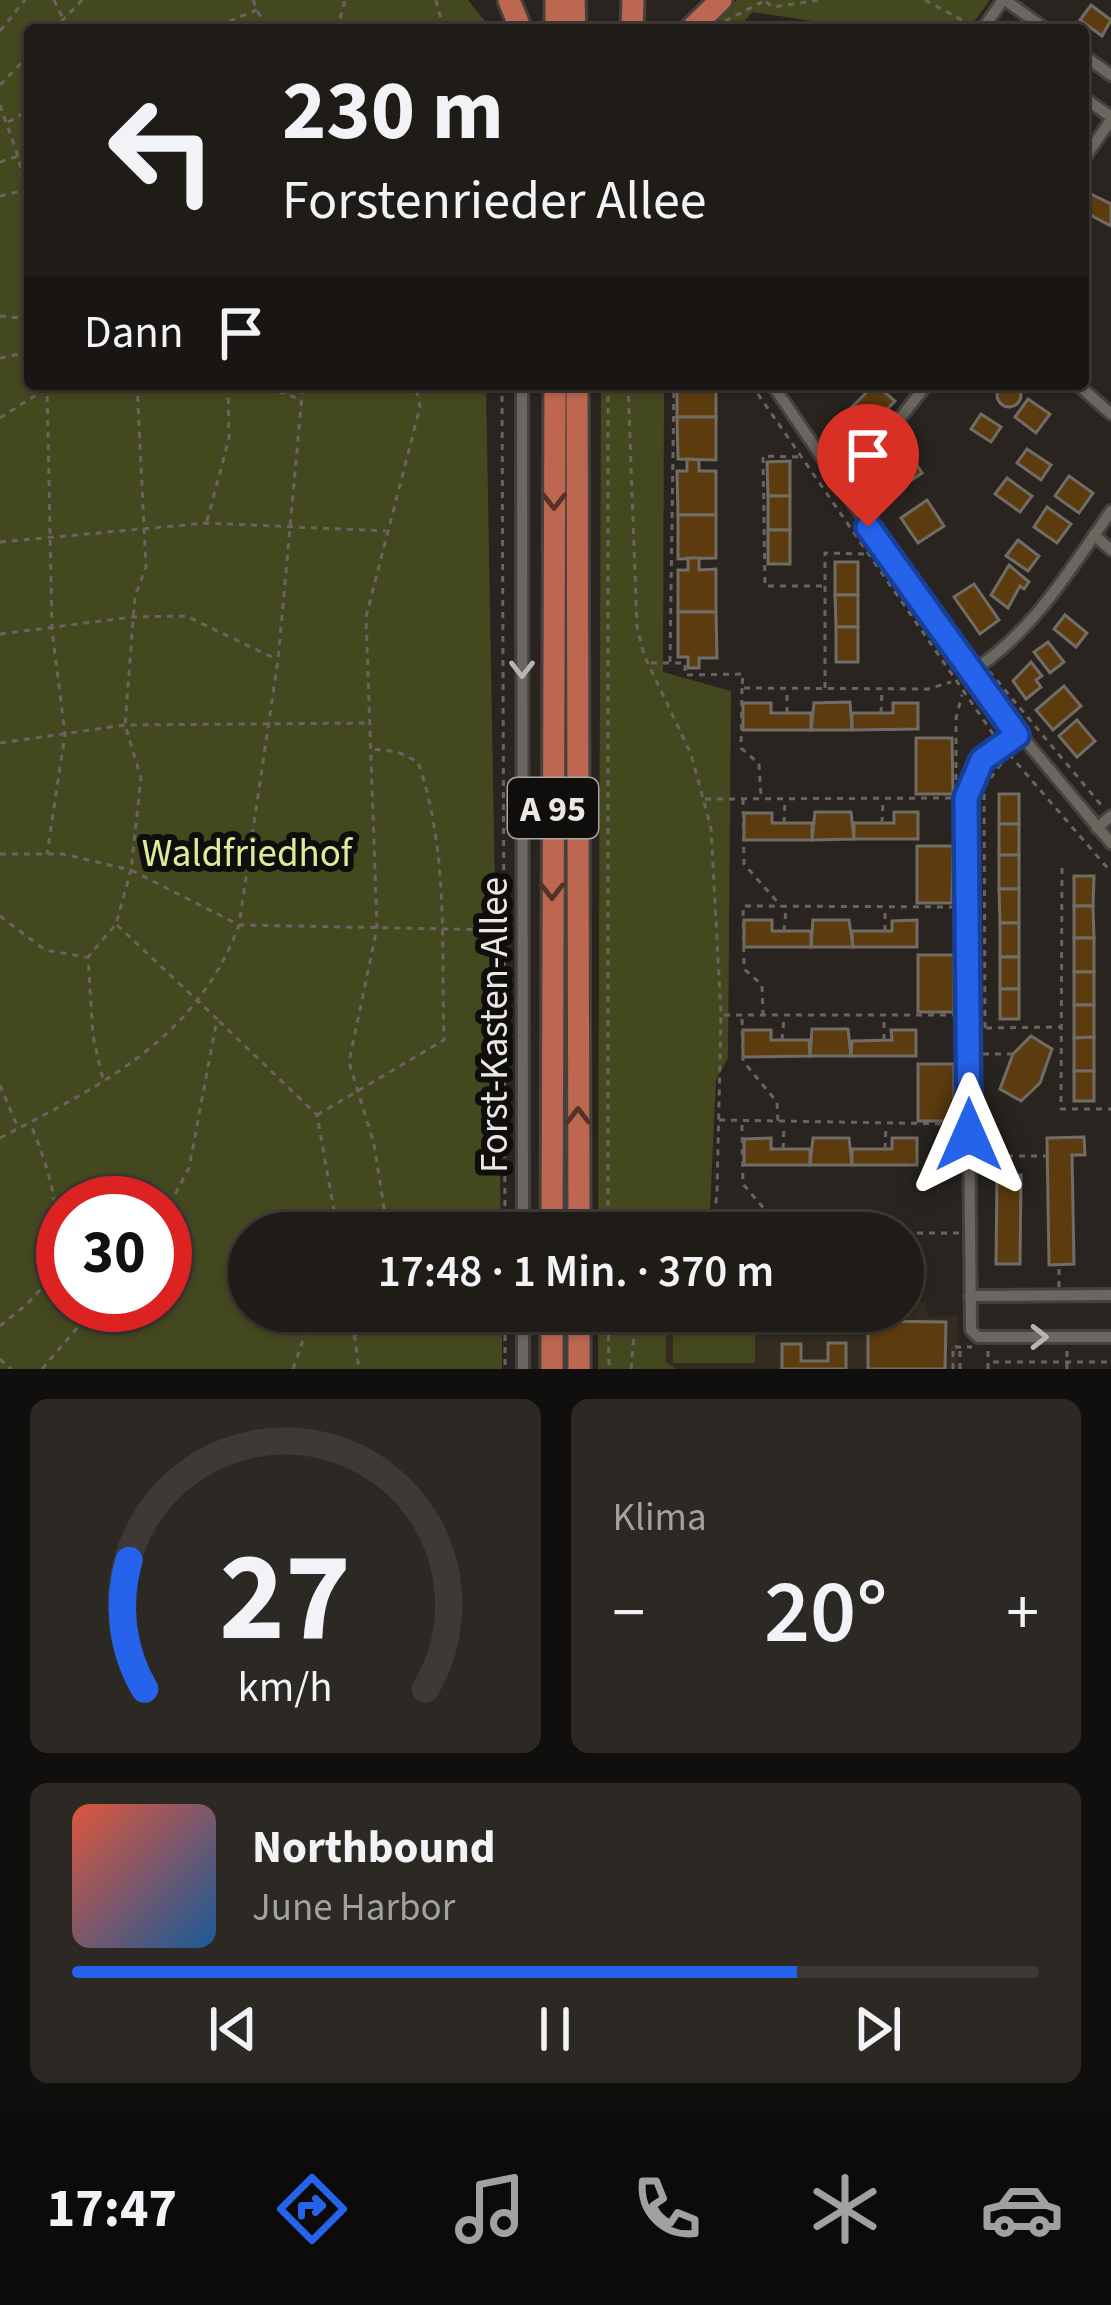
<!DOCTYPE html>
<html lang="de">
<head>
<meta charset="utf-8">
<style>
  body { margin:0; font-family:"Source Sans 3",sans-serif; background:#2c2824; color:#f1f3f6; height:100vh; display:flex; flex-direction:column; font-size:45px; white-space:nowrap }
  * { box-sizing:border-box; margin:0 }
  p { font-size:39px; color:#a1a1a1 }
  .icon { flex:none; width:66px; height:66px; fill:none; stroke:currentColor; stroke-width:2; stroke-linecap:round; stroke-linejoin:round }
  .map { position:relative; height:1369px; overflow:hidden }
  .sheet { display:flex; flex-direction:column; gap:30px; padding:30px; background:#110f0d; flex:1 }
  .sheet>* { flex:none }
  .top-card { position:absolute; left:24px; top:24px; width:1065px; height:366px; border-radius:12px; box-shadow:0 3px 9px #0004,0 0 0 3px #3c3936; background:#1f1b17; color:#f1f3f6; overflow:hidden }
  .speed { position:absolute; left:36px; top:1176px; display:flex; gap:24px; font-size:60px; font-weight:700; text-align:center }
  .speed>* { display:grid; place-content:center; width:156px; height:156px; border-radius:50%; background:#1f1b17; box-shadow:0 3px 9px #0004,0 0 0 3px #3c3936; line-height:1 }
  .speed .limit { border:18px solid #d22; background:#fff; color:#111 }
  .pin { position:absolute; display:grid; place-items:center; width:102px; height:102px; color:#fff; margin:-123px -51px; border-radius:50% 50% 50% 0; rotate:-45deg; box-shadow:0 0 12px #0007 }
  .pin .icon { rotate:45deg }
  .me { position:absolute; width:132px; margin:-66px; rotate:0deg; stroke-linejoin:round; filter:drop-shadow(0 0 9px #0008) }
  .turn { display:flex; align-items:center; gap:42px; height:252px; padding:0 60px; font-size:54px }
  .turn .icon { width:156px; height:156px; stroke-width:2.5 }
  .turn b { display:block; font-size:84px; line-height:102px }
  .then { display:flex; align-items:center; height:114px; padding:0 60px; background:#0003; gap:24px; font-size:45px }
  .big { font-size:90px; font-weight:600; line-height:1.1 }
  .sheet .card { flex:1; display:flex; flex-direction:column; justify-content:center; gap:18px; min-width:0; padding:0 42px; border-radius:18px; background:#2c2824 }
  .sheet .dial { align-items:center; gap:0 }
  .dial svg { height:312px; overflow:visible; fill:none; stroke:#3c3936; stroke-width:7; stroke-linecap:round; text-anchor:middle }
  .dial text { fill:#f1f3f6; stroke:none }
  .song { display:flex; align-items:center; gap:36px }
  .cover { width:144px; height:144px; border-radius:18px; background:linear-gradient(135deg,hsl(10 70% 55%),hsl(210 70% 35%)) }
  .played { height:12px; border-radius:6px; background:linear-gradient(90deg,#2563eb 75%,#3c3936 75%) }
  .keys { display:flex; justify-content:space-around; direction:ltr }
  .heat { display:flex; justify-content:space-between; align-items:center; font-size:66px; direction:ltr }
  .sheet .tiles { flex:1; display:grid; gap:30px; grid-template-columns:1fr 1fr }
  .card:last-child { grid-column:span 2 }
  .trip { position:absolute; left:228px; top:1212px; width:696px; height:120px; border-radius:60px; background:#1f1b17; box-shadow:0 3px 9px #0004,0 0 0 3px #3c3936; font-weight:600; line-height:120px; text-align:center }
  .tabs { display:flex; height:192px; justify-content:space-around; align-items:center; background:#0c0b09; color:#a1a1a1 }
  .tabs .icon { width:84px; height:84px }
  .tabs .current { color:#2563eb }
  .tabs b { font-size:54px; color:#f1f3f6 }
  .map>svg:first-child { display:block }
  .built { fill:#342b21 }
  .green { fill:#44481f; fill-rule:evenodd }
  .building { fill:#5c3c0f; stroke:#716c65; stroke-width:3 }
  .lines { fill:none; stroke-linecap:round; stroke-linejoin:round }
  .street-casing { stroke:#45423e; stroke-width:16 }
  .highway-casing { stroke:#45423e; stroke-width:27 }
  .path { stroke:#696460; stroke-width:3; stroke-dasharray:6 6; stroke-linecap:butt }
  .street { stroke:#6b6660; stroke-width:10 }
  .highway { stroke:#bd6751; stroke-width:21 }
  .oneway { stroke:#553228 }
  .oneway2 { stroke:#b8b4af }
  .route-casing { stroke:#184099; stroke-width:30 }
  .route { stroke:#2563eb; stroke-width:21 }
  .labels { text-anchor:middle; stroke-width:12; stroke-linejoin:round; paint-order:stroke }
  .shield { fill:#100e0c; stroke:#a9a7a3; stroke-width:3 }
  .shield-label { font-size:36px; font-weight:bold; fill:#ebe8e4 }
  .park-label { font-size:39px; fill:#e0eb9a; stroke:#100e0c }
  .street-label { font-size:39px; fill:#ebe8e4; stroke:#100e0c }
</style>
</head>
<body>
<div class="map">
<svg width="1111" height="1369" viewBox="0 0 1111 1369">
  <rect width="100%" height="100%" fill="#29241f"/>
  <!-- built -->
  <polygon class="built" points="926,1302 928,1317 958,1316 959,1369 676,1369 666,1362 667,1311 903,1311 903,1303"/>
  <!-- green -->
  <g class="green">
    <path d="M0 0H468L492 30H30V384H486L501 1233H249V1311H502V1369H0ZM63 1203H165V1305H63Z"/>
    <polygon points="737,0 990,0 968,30 873,30 752,12 737,30 702,30"/>
    <polygon points="601,384 664,384 663,672 731,691 728,1058 716,1080 709,1233 598,1233"/>
    <polygon points="598,1311 667,1311 666,1362 676,1369 598,1369"/>
    <rect x="673" y="1312" width="82" height="51"/>
  </g>
  <!-- building -->
  <g class="building">
    <polygon points="1091,5 1111,20 1102,36 1080,20"/>
    <polygon points="1083,190 1111,204 1111,226 1083,211"/>
    <circle cx="1009" cy="395" r="12"/>
    <rect x="677" y="384" width="39" height="33"/>
    <polygon points="875,384 895,401 855,442 836,423"/>
    <polygon points="1028,399 1050,414 1036,433 1015,417"/>
    <polygon points="981,414 1001,427 991,442 971,429"/>
    <polygon points="677,417 716,417 716,460 678,459"/>
    <polygon points="1027,449 1051,465 1041,480 1017,463"/>
    <polygon points="901,451 905,457 910,454 922,473 885,498 868,473"/>
    <polygon points="687,459 699,460 699,471 716,471 716,515 678,515 677,471 687,471"/>
    <polygon points="790,461 790,496 768,496 767,462"/>
    <polygon points="1069,476 1093,493 1079,513 1055,496"/>
    <polygon points="1007,478 1032,496 1020,512 995,494"/>
    <rect x="768" y="496" width="22" height="34"/>
    <polygon points="927,500 944,526 918,543 901,518"/>
    <polygon points="1047,507 1071,524 1057,543 1034,527"/>
    <polygon points="678,515 716,515 716,558 678,559"/>
    <rect x="768" y="530" width="22" height="34"/>
    <polygon points="1018,540 1039,556 1028,571 1006,556"/>
    <polygon points="688,558 699,558 699,570 716,569 716,612 678,612 678,570 688,570"/>
    <rect x="835" y="562" width="23" height="33"/>
    <polygon points="1009,565 1029,582 1024,589 1020,586 1008,608 991,595"/>
    <polygon points="974,584 999,620 980,634 954,597"/>
    <polygon points="835,595 858,595 858,627 836,627"/>
    <polygon points="678,612 716,612 717,658 699,658 699,668 688,668 688,657 678,657"/>
    <polygon points="1065,615 1087,633 1076,647 1054,629"/>
    <rect x="836" y="627" width="22" height="35"/>
    <polygon points="1048,642 1064,662 1050,673 1034,652"/>
    <polygon points="1031,662 1042,676 1036,680 1041,687 1026,699 1013,681"/>
    <polygon points="1064,686 1081,706 1053,730 1036,710"/>
    <polygon points="850,702 852,730 811,730 814,703"/>
    <polygon points="743,703 771,703 771,713 811,713 811,730 743,730"/>
    <polygon points="893,703 918,703 918,729 852,730 852,713 893,713"/>
    <polygon points="1077,720 1095,741 1077,757 1059,736"/>
    <polygon points="916,738 952,738 953,794 916,794"/>
    <rect x="999" y="794" width="20" height="30"/>
    <polygon points="815,812 851,812 854,839 812,840"/>
    <polygon points="894,812 918,812 918,839 854,839 854,823 894,823"/>
    <polygon points="744,813 772,813 772,823 812,823 812,840 744,840"/>
    <rect x="999" y="824" width="20" height="31"/>
    <polygon points="917,846 953,846 952,903 917,903"/>
    <rect x="999" y="855" width="20" height="34"/>
    <polygon points="1074,876 1094,876 1093,906 1074,906"/>
    <polygon points="999,889 1019,889 1019,923 1000,923"/>
    <polygon points="1074,906 1093,906 1094,938 1074,938"/>
    <polygon points="744,920 772,920 772,931 811,931 811,947 744,947"/>
    <polygon points="813,920 849,920 853,947 811,947"/>
    <polygon points="917,920 917,947 853,947 852,931 892,931 892,921"/>
    <rect x="1000" y="923" width="19" height="34"/>
    <rect x="1074" y="938" width="20" height="34"/>
    <rect x="918" y="955" width="36" height="57"/>
    <rect x="1000" y="957" width="19" height="32"/>
    <rect x="1074" y="972" width="20" height="33"/>
    <rect x="1000" y="989" width="19" height="30"/>
    <polygon points="1074,1005 1094,1005 1094,1037 1074,1038"/>
    <polygon points="812,1029 848,1029 851,1056 810,1056"/>
    <polygon points="743,1030 771,1030 771,1040 809,1040 810,1056 743,1057"/>
    <polygon points="891,1030 916,1030 916,1056 851,1056 852,1041 892,1040"/>
    <polygon points="1031,1036 1052,1049 1040,1083 1021,1101 1000,1089 1013,1054"/>
    <polygon points="1094,1037 1094,1071 1074,1071 1074,1038"/>
    <rect x="918" y="1064" width="36" height="57"/>
    <rect x="1074" y="1071" width="20" height="30"/>
    <polygon points="1084,1137 1085,1155 1072,1155 1074,1264 1049,1265 1047,1138"/>
    <polygon points="771,1138 771,1149 810,1149 810,1165 744,1165 744,1139"/>
    <polygon points="813,1138 849,1138 852,1165 810,1165"/>
    <polygon points="892,1138 917,1138 917,1165 852,1165 852,1149 892,1149"/>
    <polygon points="997,1175 1021,1175 1020,1264 996,1264"/>
    <rect x="903" y="1247" width="16" height="27"/>
    <polygon points="868,1321 946,1322 945,1369 868,1369"/>
    <polygon points="828,1343 846,1343 846,1369 782,1369 782,1344 801,1344 801,1361 828,1361"/>
  </g>
  <g class="lines">
    <defs>
      <g id="street">
        <polyline points="1005,0 1047,30"/>
        <polyline points="982,30 1003,0"/>
        <polyline points="1083,55 1111,75"/>
        <polyline points="1083,97 1111,117"/>
        <polyline points="1083,160 1111,120"/>
        <polyline points="522,384 523,1233"/>
        <polyline points="772,384 969,673 1111,843"/>
        <polyline points="1077,384 1111,414"/>
        <polyline points="833,476 891,430 927,384"/>
        <polyline points="1094,535 1111,550"/>
        <path d="M969 673C1031 635 1070 570 1111 511"/>
        <polyline points="1017,735 982,760 966,798 971,1330 978,1337 1111,1337"/>
        <polyline points="1097,828 1111,816"/>
        <polyline points="970,1296 1111,1295"/>
        <polyline points="523,1369 523,1311"/>
      </g>
      <g id="highway">
        <polyline points="509,0 521,30"/>
        <polyline points="574,0 575,30"/>
        <polyline points="556,30 556,0"/>
        <polyline points="632,30 633,0"/>
        <polyline points="690,30 721,0"/>
        <polyline points="577,384 579,1233"/>
        <polyline points="552,1233 555,384"/>
        <polyline points="552,1311 552,1369"/>
        <polyline points="579,1311 579,1369"/>
      </g>
    </defs>
    <!-- street casing -->
    <use href="#street" class="street-casing"/>
    <!-- highway casing -->
    <use href="#highway" class="highway-casing"/>
    <!-- path -->
    <g class="path">
      <polyline points="54,0 63,19"/>
      <polyline points="253,0 266,30"/>
      <polyline points="436,0 444,30"/>
      <polyline points="925,0 973,26"/>
      <polyline points="766,2 773,7 819,0"/>
      <polyline points="725,21 766,0"/>
      <polyline points="53,30 82,0"/>
      <polyline points="207,30 257,10"/>
      <polyline points="337,30 345,0"/>
      <polyline points="853,30 867,25 926,30"/>
      <polyline points="0,31 25,0"/>
      <polyline points="0,85 30,54"/>
      <polyline points="0,105 18,156 30,214"/>
      <polyline points="8,122 30,110"/>
      <polyline points="0,162 30,152"/>
      <polyline points="0,196 30,189"/>
      <polyline points="0,316 30,319"/>
      <polyline points="0,358 30,352"/>
      <polyline points="47,384 52,630 65,734 47,854"/>
      <polyline points="137,384 146,567 135,596 125,725 141,778 131,870 239,925 504,930"/>
      <polyline points="256,384 300,399"/>
      <polyline points="502,384 505,1233"/>
      <polyline points="608,384 608,1233"/>
      <polyline points="628,384 637,627 644,655 691,754 711,828 721,1015 717,1192 714,1218 706,1233"/>
      <polyline points="751,384 996,738"/>
      <polyline points="0,418 47,388 63,384"/>
      <polyline points="798,457 763,456 765,586 826,586"/>
      <polyline points="207,521 229,438 228,384"/>
      <polyline points="0,542 206,523 386,531"/>
      <polyline points="0,634 133,617 186,616 276,659"/>
      <polyline points="670,662 674,384"/>
      <polyline points="651,663 685,663 685,675 743,674 742,688 928,689 951,682"/>
      <polyline points="989,671 1102,806"/>
      <polyline points="742,688 741,748 759,764 761,796"/>
      <polyline points="825,688 825,553 866,554"/>
      <polyline points="787,713 787,691"/>
      <polyline points="881,713 882,691"/>
      <polyline points="0,743 125,725 368,723"/>
      <polyline points="1009,754 1111,872"/>
      <polyline points="956,792 956,718 962,695"/>
      <polyline points="705,799 952,798"/>
      <polyline points="743,799 744,864 781,906"/>
      <polyline points="784,823 785,799"/>
      <polyline points="882,823 883,801"/>
      <polyline points="0,854 63,854 131,870 116,924 88,957 93,1036 103,1080"/>
      <polyline points="1062,868 1061,1109 1111,1109"/>
      <polyline points="0,916 45,950 86,957"/>
      <polyline points="117,925 217,1019 189,1168 165,1214"/>
      <polyline points="784,931 786,909"/>
      <polyline points="885,931 885,909"/>
      <polyline points="724,1015 954,1015"/>
      <polyline points="763,1016 762,985 744,969 743,906 958,907"/>
      <polyline points="742,1019 743,1061 777,1102 778,1123"/>
      <polyline points="219,1021 317,1115 338,1233"/>
      <polyline points="985,1028 984,787 1004,760"/>
      <polyline points="986,1028 1060,1027"/>
      <polyline points="782,1040 784,1018"/>
      <polyline points="884,1040 884,1018"/>
      <polyline points="983,1054 1013,1054"/>
      <polyline points="0,1085 18,1128"/>
      <path d="M317 1115 444 1040C441 947 449 850 418 762L398 752 373 749"/>
      <polyline points="719,1120 955,1124"/>
      <polyline points="742,1125 743,1184 784,1232"/>
      <path d="M0 1138C102 1085 197 1039 239 925L278 660 303 384"/>
      <polyline points="783,1149 784,1127"/>
      <polyline points="885,1149 886,1127"/>
      <polyline points="983,1156 1048,1156"/>
      <polyline points="1003,1175 1003,1158"/>
      <polyline points="388,1233 374,1144 349,1062 377,928 366,617 420,407 415,384"/>
      <polyline points="761,1233 961,1233"/>
      <polyline points="1059,1287 1059,1265"/>
      <polyline points="351,1311 359,1369"/>
      <polyline points="505,1311 505,1369"/>
      <polyline points="608,1311 609,1369"/>
      <path d="M0 1326C13 1315 32 1302 41 1288 73 1241 50 1171 31 1125"/>
      <polyline points="356,1335 382,1311"/>
      <polyline points="0,1359 11,1369"/>
      <polyline points="993,1362 1111,1362"/>
      <polyline points="42,1369 97,1305"/>
      <polyline points="293,1369 313,1311"/>
      <polyline points="631,1369 636,1311"/>
      <polyline points="953,1369 953,1347 972,1347"/>
      <polyline points="960,1369 960,1347"/>
      <polyline points="988,1369 988,1351"/>
      <polyline points="1067,1369 1067,1347"/>
    </g>
    <!-- street -->
    <use href="#street" class="street"/>
    <!-- highway -->
    <use href="#highway" class="highway"/>
  </g>
  <!-- one-way arrows -->
  <defs><path id="oneway-chevron" d="M-2-3.5L2.5 0L-2 3.5" fill="none" stroke-width="1.6" stroke-linecap="round" stroke-linejoin="round" transform="scale(3)"/></defs>
  <g class="oneway">
    <use href="#oneway-chevron" transform="translate(554 501) rotate(90)"/>
    <use href="#oneway-chevron" transform="translate(552 891) rotate(90)"/>
    <use href="#oneway-chevron" transform="translate(578 1116) rotate(-90)"/>
  </g>
  <g class="oneway2">
    <use href="#oneway-chevron" transform="translate(522 669) rotate(90)"/>
    <use href="#oneway-chevron" transform="translate(1039 1337)"/>
  </g>
  <g class="lines">
    <defs>
      <polyline id="route" points="868,527 1017,735 982,760 966,798 969,1135"/>
    </defs>
    <!-- route casing -->
    <use href="#route" class="route-casing"/>
    <!-- route -->
    <use href="#route" class="route"/>
  </g>
  <g class="labels">
    <!-- shield labels -->
    <rect class="shield" x="508" y="778" width="90" height="60" rx="9"/>
    <g class="shield-label">
      <text x="553" y="821">A 95</text>
    </g>
    <!-- park labels -->
    <g class="park-label">
      <text x="247" y="866">Waldfriedhof</text>
    </g>
    <!-- street labels -->
    <g class="street-label">
      <text transform="translate(493 1025) rotate(-90)" y="14">Forst-Kasten-Allee</text>
    </g>
  </g>
</svg>
<div class="speed"><div class="limit">30</div></div>
<div class="pin" style="left:868px;top:527px;background:#d93025"><svg class="icon" aria-label="arrive" viewBox="0 0 24 24"><path d="M6 21V4h12l-3 4 3 4H6"/></svg></div>
<svg class="me" style="left:969px;top:1135px" viewBox="-20 -20 40 40"><path d="M0-17L14 15 0 8-14 15z" fill="#2563eb" stroke="#fff" stroke-width="4"/></svg>
<div class="trip">17:48 · 1 Min. · 370 m</div>
<div class="top-card">
<div class="turn"><svg class="icon" aria-label="left" viewBox="0 0 24 24"><path d="M17 20v-9H6M10 6l-5 5 5 5"/></svg><div><b>230 m</b>Forstenrieder Allee</div></div>
<div class="then">Dann<svg class="icon" aria-label="arrive" viewBox="0 0 24 24"><path d="M6 21V4h12l-3 4 3 4H6"/></svg></div>
</div>
</div>
<section class="sheet">
<div class="tiles">
<div class="card dial"><svg viewBox="0 0 100 80">
<path d="M14 69A42 42 0 1 1 86 69"/>
<path d="M14 69A42 42 0 0 1 10 36" stroke="#2563eb"/>
<text x="50" y="56" font-size="32" font-weight="700">27</text>
<text x="50" y="72" font-size="11">km/h</text>
</svg></div>
<div class="card"><p>Klima</p>
<div class="heat"><a>−</a><b class="big">20°</b><a>+</a></div>
</div>
<div class="card">
<div class="song"><i class="cover"></i><div><b>Northbound</b><p>June Harbor</p></div></div>
<div class="played"></div>
<div class="keys"><svg class="icon" aria-label="previous" viewBox="0 0 24 24"><path d="M18 5L8 12l10 7zM5 5v14"/></svg><svg class="icon" aria-label="pause" viewBox="0 0 24 24"><path d="M8 5v14M16 5v14"/></svg><svg class="icon" aria-label="next" viewBox="0 0 24 24"><path d="M6 5l10 7-10 7zM19 5v14"/></svg></div>
</div>
</div>
</section>
<nav class="tabs">
<b>17:47</b>
<svg class="icon current" aria-label="directions" viewBox="0 0 24 24"><path d="M12 3l9 9-9 9-9-9zM9 14v-3h6M13 9l2 2-2 2"/></svg>
<svg class="icon" aria-label="music" viewBox="0 0 24 24"><path d="M9 18V5l10-2v13"/><circle cx="6" cy="18" r="3"/><circle cx="16" cy="16" r="3"/></svg>
<svg class="icon" aria-label="phone" viewBox="0 0 24 24"><path d="M5 4h4l2 5-3 2q2 4 5 5l2-3 5 2v4C11 20 4 13 5 4z"/></svg>
<svg class="icon" aria-label="climate" viewBox="0 0 24 24"><path d="M12 3v18M4 7l16 10M4 17L20 7"/></svg>
<svg class="icon" aria-label="car" viewBox="0 0 24 24"><path d="M5 17H2v-5l4-1 3-4h7l3 4 3 1v5h-3M9 17h6M6 11h13"/><circle cx="7" cy="17" r="2"/><circle cx="17" cy="17" r="2"/></svg>
</nav>
</body>
</html>
